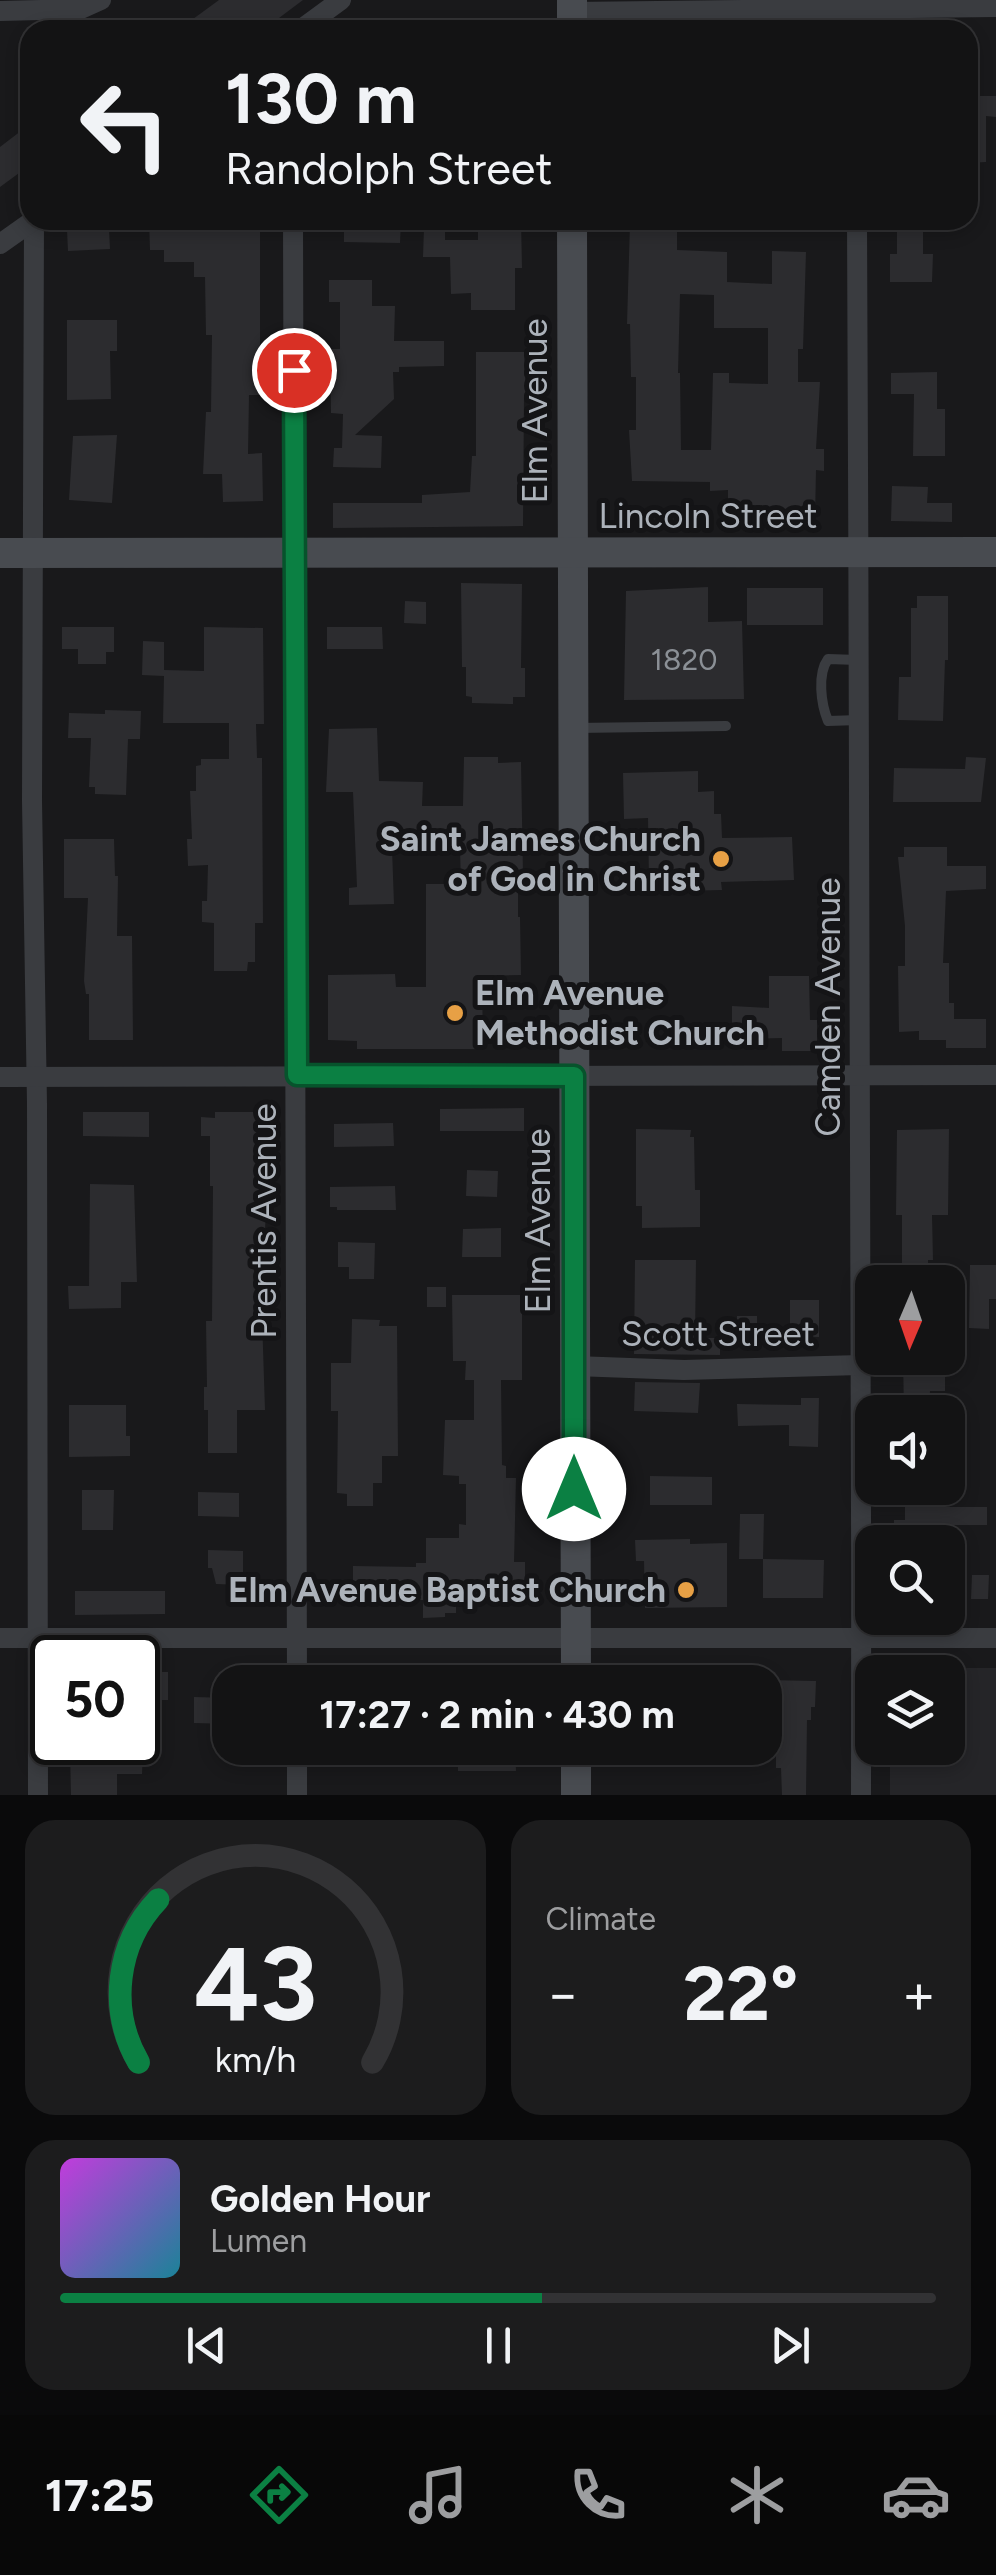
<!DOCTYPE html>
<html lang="en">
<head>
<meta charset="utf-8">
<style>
  body { margin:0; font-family:Figtree,sans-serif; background:#1c1c1d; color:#f1f3f6; height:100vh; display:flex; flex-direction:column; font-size:38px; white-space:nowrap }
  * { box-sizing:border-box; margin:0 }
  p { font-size:32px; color:#9d9ea0 }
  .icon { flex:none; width:55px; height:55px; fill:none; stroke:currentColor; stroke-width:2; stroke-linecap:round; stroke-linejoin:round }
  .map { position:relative; height:1795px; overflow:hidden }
  .details { display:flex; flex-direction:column; gap:25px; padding:25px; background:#0a0a0b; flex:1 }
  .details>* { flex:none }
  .banner { position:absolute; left:20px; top:20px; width:958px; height:210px; border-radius:30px; box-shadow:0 5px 15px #0003,0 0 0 2px #323234; background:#131314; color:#f1f3f6; overflow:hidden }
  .needle { width:65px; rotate:182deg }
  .buttons { position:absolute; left:855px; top:1265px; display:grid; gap:20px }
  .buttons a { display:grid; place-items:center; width:110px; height:110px; border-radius:20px; background:#131314; box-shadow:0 5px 15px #0003,0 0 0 2px #323234; font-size:50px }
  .speed { position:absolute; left:30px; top:1635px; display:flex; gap:20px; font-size:50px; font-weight:700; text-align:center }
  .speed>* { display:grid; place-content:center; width:130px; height:130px; border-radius:50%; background:#131314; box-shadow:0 5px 15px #0003,0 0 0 2px #323234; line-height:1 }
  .speed .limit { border:5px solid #111; border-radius:15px; background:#fff; color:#111 }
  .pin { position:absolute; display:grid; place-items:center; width:85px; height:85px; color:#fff; margin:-42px; border:5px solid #fff; border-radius:50%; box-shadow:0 2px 10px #0007 }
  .me { position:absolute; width:110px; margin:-55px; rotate:0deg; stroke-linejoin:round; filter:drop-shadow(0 0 8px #0008) }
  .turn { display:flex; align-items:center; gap:35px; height:210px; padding:0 40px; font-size:45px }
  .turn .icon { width:130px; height:130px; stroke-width:2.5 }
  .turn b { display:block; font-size:70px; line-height:85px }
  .big { font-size:75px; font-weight:700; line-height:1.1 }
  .details .card { flex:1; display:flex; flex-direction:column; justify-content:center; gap:15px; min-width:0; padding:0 35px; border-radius:30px; background:#1c1c1d }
  .details .dial { align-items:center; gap:0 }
  .dial svg { height:260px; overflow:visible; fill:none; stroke:#323234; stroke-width:7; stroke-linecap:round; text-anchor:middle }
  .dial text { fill:#f1f3f6; stroke:none }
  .song { display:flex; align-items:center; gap:30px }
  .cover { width:120px; height:120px; border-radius:15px; background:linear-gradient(135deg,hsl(290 70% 55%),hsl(190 70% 35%)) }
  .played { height:10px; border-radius:5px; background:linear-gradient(90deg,#0b8043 55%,#323234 55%) }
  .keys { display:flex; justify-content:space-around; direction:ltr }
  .heat { display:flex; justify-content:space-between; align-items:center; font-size:55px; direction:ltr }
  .details .tiles { flex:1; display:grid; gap:25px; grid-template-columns:1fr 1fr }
  .card:last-child { grid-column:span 2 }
  .trip { position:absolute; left:212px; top:1665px; width:570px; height:100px; border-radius:30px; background:#131314; box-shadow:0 5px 15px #0003,0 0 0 2px #323234; font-weight:700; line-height:100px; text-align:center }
  .tabs { display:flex; height:160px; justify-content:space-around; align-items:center; background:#080808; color:#9d9ea0 }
  .tabs .icon { width:70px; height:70px }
  .tabs .selected { color:#0b8043 }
  .tabs b { font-size:45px; color:#f1f3f6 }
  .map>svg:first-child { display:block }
  .built { fill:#252528 }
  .building { fill:#2c2c2f; fill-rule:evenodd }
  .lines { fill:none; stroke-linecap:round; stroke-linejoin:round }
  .lane { stroke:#3a3c40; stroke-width:10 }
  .street { stroke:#3a3c40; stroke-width:20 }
  .secondary { stroke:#484b50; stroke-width:30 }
  .route-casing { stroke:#07532c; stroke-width:25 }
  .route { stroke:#0b8043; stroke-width:18 }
  .poi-dot { fill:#e7a045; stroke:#141416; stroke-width:4 }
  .labels { text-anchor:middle; stroke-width:10; stroke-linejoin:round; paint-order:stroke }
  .number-label { font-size:30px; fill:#8b9096 }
  .street-label { font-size:35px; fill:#acb2ba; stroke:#141416 }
  .poi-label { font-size:35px; font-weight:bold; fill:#acb2ba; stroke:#141416; text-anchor:end }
</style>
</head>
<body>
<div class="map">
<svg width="996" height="1795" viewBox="0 0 996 1795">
  <rect width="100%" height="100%" fill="#19191b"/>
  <!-- built -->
  <polygon class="built" points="889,1668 996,1668 996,1795 890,1795 890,1748 948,1748 948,1672 889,1672"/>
  <!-- building -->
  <g class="building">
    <polygon points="219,0 303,0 263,30 178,30"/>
    <polygon points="968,96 996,96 996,117 986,116 986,162 968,163"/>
    <polygon points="30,124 30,165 0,187 0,147"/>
    <polygon points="149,220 260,220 260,395 249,395 248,454 262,453 263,501 223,502 222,474 203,474 206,412 211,412 212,335 206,335 205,277 194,277 194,262 164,262 164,250 150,250"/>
    <polygon points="344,220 401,220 400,243 344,242"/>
    <polygon points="478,220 521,220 522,268 515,268 515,310 471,310 471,293 451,294 450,257 423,257 424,228 445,228 445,240 478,240"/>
    <polygon points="897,220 923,220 923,254 933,254 932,282 890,282 890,254 897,254"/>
    <path d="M630 223H677V250L727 252V282L772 284V251L806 252 803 349H798V382H820L816 449H824V471L816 470 815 519 746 517V528H728V490L710 491V482L632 481 629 430H636V377H631L630 324H627ZM680 294 714 295V328H768V384L729 383V373H713L711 450H681L680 373H678Z"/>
    <polygon points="109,229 110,249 68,251 67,230"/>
    <polygon points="329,280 372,280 372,306 395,306 394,341 444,341 444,366 399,367 399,372 393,372 394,399 355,435 382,436 381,468 333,467 334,448 342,448 343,414 331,413 330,349 340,349 340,302 329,302"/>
    <polygon points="67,320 117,320 117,351 110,351 111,399 67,400"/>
    <polygon points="476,352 524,352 526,397 524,397 523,526 333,528 333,503 422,503 422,495 470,492 472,456 476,456"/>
    <polygon points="937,372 937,409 945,409 945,456 913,456 914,394 891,394 891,373"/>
    <polygon points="117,435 112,503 69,500 73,436"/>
    <polygon points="892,486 928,487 927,503 952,503 952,522 891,521"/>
    <polygon points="461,583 522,584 521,668 525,668 525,697 513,697 513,704 472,703 472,697 466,696 466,667 462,667"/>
    <polygon points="708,587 708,622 742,621 744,699 624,700 626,591"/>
    <rect x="747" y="588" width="76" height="37"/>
    <polygon points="917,596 948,596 948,660 945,660 943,721 898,720 899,677 911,677 911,608 917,608"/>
    <polygon points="405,601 426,602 426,624 404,623"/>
    <polygon points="62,627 114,627 114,652 106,652 106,664 78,664 78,649 62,649"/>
    <polygon points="204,627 263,628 264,724 256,724 257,758 262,758 263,923 255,923 255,962 248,962 247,971 214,971 214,923 202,922 202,901 207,901 208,865 188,866 187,839 192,839 190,791 196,791 196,766 201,765 201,759 229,759 229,723 163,723 164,676 142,675 143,641 164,642 164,670 204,671"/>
    <polygon points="327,627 382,627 383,649 327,649"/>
    <polygon points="105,710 141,711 140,739 128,739 126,795 95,794 95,787 89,787 91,738 68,738 69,713 105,714"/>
    <polygon points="377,728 379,781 423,782 422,806 463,806 464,757 498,757 498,763 521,762 523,875 518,875 518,917 520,917 521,975 482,976 483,1049 357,1049 357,1041 328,1040 328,975 395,974 396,987 426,987 426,884 461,884 460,849 392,848 394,904 349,905 349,888 357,887 353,792 326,792 329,729"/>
    <polygon points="966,757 986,758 981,802 893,802 894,768 965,769"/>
    <polygon points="698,771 698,792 714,791 714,814 721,814 722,838 792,837 794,880 721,882 722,890 680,891 680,881 649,881 648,818 624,819 623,773"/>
    <polygon points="64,839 114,839 115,876 118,876 117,936 132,936 133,1040 89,1040 89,994 86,994 84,981 88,898 64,898"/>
    <polygon points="904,847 947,847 947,866 986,866 986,889 946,891 943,963 949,963 949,1003 954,1003 954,1019 986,1019 986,1048 946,1048 946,1040 919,1040 919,1031 899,1032 898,966 905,966 905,926 898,857 904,857"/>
    <polygon points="769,976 809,976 810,1020 817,1020 817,1051 782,1051 782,1038 732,1039 732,1006 769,1008"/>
    <polygon points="524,1108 524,1131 440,1131 440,1109"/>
    <polygon points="83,1112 149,1112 149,1137 83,1136"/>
    <polygon points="215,1112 259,1112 259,1116 263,1116 261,1213 266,1213 265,1229 264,1286 261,1286 265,1410 237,1410 237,1453 208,1453 208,1410 204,1410 204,1387 207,1387 206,1321 212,1321 213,1186 210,1186 210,1136 201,1136 201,1117 215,1118"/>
    <polygon points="393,1123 394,1146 334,1147 334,1124"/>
    <polygon points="636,1129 691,1130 690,1137 694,1137 695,1190 700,1190 700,1227 642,1228 642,1206 636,1206"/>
    <polygon points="949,1129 948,1215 932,1215 933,1260 928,1260 928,1264 921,1264 921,1273 902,1273 902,1215 896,1215 897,1130"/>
    <polygon points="467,1170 498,1171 497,1197 466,1196"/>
    <polygon points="90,1184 134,1185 137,1282 121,1282 121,1308 69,1309 68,1286 89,1286"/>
    <polygon points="395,1186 396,1210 337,1210 337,1207 330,1207 330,1187"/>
    <polygon points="501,1228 501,1257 462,1257 463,1229"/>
    <polygon points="338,1242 375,1243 374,1279 349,1279 349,1267 338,1267"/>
    <polygon points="635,1260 696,1260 695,1338 720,1338 720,1355 634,1354"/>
    <polygon points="970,1265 996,1265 996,1299 989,1299 989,1329 969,1328"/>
    <rect x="427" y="1287" width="19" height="20"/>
    <polygon points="452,1295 522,1295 522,1380 501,1380 502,1465 506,1466 506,1478 516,1478 514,1562 525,1562 525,1600 456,1599 456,1613 445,1613 445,1617 423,1618 423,1600 416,1600 416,1592 353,1591 353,1566 416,1567 416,1563 426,1563 426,1538 459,1538 459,1524 466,1525 466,1484 459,1484 459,1476 443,1475 445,1420 474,1420 474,1380 465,1380 466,1361 453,1361"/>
    <polygon points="790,1300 819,1300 819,1337 790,1336"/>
    <rect x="737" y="1316" width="20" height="21"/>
    <polygon points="352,1319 380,1320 379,1326 397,1326 398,1456 382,1456 382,1483 373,1483 373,1506 347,1506 347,1494 337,1493 338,1411 331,1411 331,1363 351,1363"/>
    <polygon points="903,1358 945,1358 945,1391 930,1391 929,1412 904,1412"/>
    <polygon points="635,1382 700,1383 698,1413 634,1411"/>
    <polygon points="801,1398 819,1398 818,1447 789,1446 789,1425 738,1426 737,1404 801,1405"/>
    <polygon points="69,1405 126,1405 126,1436 130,1436 130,1456 69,1457"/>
    <polygon points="650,1476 712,1477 712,1505 650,1505"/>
    <polygon points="905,1488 934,1488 934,1507 987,1507 987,1525 946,1525 946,1542 894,1542 894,1520 905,1520"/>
    <polygon points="82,1490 114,1490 113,1530 82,1530"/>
    <polygon points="198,1492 239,1493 239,1517 198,1516"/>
    <polygon points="740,1514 764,1514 763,1559 739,1559"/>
    <polygon points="690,1539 690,1544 727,1543 727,1607 645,1608 644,1561 636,1561 635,1540"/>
    <polygon points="208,1550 243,1551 243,1585 216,1584 212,1568 208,1568"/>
    <polygon points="763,1559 824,1560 823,1598 763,1598"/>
    <polygon points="972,1575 989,1575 988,1599 971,1599"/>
    <polygon points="75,1591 165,1591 165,1614 75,1615"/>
    <rect x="146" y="1672" width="22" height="28"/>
    <polygon points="765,1680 816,1681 815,1707 811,1707 811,1720 807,1720 806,1795 782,1795 781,1768 776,1768 776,1743 771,1744 771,1719 765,1719"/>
    <polygon points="194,1697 230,1698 230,1724 194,1723"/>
    <polygon points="458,1748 515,1748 516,1771 458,1771"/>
    <polygon points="635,1748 695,1748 695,1766 635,1765"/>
    <polygon points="70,1750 143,1752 142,1774 117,1774 117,1795 71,1795"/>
  </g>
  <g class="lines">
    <!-- lane -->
    <g class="lane">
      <path d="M858 660 828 659C817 674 821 704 828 721L859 720"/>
      <polyline points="575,728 726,726"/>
    </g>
    <!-- street -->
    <g class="street">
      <polyline points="0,11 81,9 101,0"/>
      <polyline points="572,12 996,7"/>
      <polyline points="300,30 341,0"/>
      <polyline points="34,220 32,801 37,1104 38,1795"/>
      <polyline points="293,220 297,1682"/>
      <path d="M857 220C859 745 862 1270 861 1795"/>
      <polyline points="0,244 34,220"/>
      <polyline points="0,1077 996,1075"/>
      <polyline points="575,1366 684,1370 860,1365"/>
      <polyline points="0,1638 996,1638"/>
      <polyline points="297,1748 297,1795"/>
    </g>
    <!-- secondary -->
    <g class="secondary">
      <polyline points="572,0 572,30"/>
      <polyline points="572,220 576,1682"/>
      <polyline points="0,553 996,552"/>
      <polyline points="576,1795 576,1748"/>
    </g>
  </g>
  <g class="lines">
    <defs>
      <polyline id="route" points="294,370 297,1075 574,1076 574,1489"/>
    </defs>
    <!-- route casing -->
    <use href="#route" class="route-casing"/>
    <!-- route -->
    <use href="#route" class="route"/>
  </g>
  <!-- markers -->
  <g class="poi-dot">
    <circle cx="721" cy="859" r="10"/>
    <circle cx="455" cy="1013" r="10"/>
    <circle cx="686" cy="1590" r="10"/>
  </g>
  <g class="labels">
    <!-- number labels -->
    <g class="number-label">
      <text x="684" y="670">1820</text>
    </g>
    <!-- street labels -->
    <g class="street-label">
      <text transform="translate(535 411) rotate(-90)" y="12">Elm Avenue</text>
      <text x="708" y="528">Lincoln Street</text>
      <text transform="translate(828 1007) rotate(-90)" y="12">Camden Avenue</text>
      <text transform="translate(264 1221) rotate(-90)" y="12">Prentis Avenue</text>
      <text transform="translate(538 1221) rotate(-90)" y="12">Elm Avenue</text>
      <text x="718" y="1346">Scott Street</text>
    </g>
    <!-- poi labels -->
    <g class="poi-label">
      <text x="701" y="851">Saint James Church<tspan x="701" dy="40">of God in Christ</tspan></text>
      <text x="475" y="1005" text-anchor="start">Elm Avenue<tspan x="475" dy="40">Methodist Church</tspan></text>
      <text x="666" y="1602">Elm Avenue Baptist Church</text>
    </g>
  </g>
</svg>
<div class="buttons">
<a><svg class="needle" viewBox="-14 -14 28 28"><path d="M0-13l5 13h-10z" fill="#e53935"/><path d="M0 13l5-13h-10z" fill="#9d9ea0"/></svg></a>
<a><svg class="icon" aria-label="sound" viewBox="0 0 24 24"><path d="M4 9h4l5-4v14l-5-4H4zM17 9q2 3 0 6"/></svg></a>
<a><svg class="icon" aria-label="search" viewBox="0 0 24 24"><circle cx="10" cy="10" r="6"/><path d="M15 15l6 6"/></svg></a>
<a><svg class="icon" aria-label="layers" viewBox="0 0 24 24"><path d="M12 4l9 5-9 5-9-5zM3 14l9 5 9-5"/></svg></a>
</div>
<div class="speed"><div class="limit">50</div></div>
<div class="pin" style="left:294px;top:370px;background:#d93025"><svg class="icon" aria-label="arrive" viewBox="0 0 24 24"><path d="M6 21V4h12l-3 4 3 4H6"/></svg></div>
<svg class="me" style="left:574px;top:1489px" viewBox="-20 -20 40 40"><circle r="19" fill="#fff"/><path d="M0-13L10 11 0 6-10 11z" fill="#0b8043"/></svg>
<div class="trip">17:27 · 2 min · 430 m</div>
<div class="banner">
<div class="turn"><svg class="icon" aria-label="left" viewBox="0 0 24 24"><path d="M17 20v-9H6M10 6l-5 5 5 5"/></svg><div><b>130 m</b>Randolph Street</div></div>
</div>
</div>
<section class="details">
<div class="tiles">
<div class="card dial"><svg viewBox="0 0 100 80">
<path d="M14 69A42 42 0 1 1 86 69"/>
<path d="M14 69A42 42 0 0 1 20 19" stroke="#0b8043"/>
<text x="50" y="56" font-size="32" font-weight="700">43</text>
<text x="50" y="72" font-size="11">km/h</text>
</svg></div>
<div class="card"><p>Climate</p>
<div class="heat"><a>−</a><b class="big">22°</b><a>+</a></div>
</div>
<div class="card">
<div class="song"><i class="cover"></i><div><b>Golden Hour</b><p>Lumen</p></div></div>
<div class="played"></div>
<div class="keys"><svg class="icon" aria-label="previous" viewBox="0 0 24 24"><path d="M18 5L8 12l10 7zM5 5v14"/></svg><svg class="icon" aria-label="pause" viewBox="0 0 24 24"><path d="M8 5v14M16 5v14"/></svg><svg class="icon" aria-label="next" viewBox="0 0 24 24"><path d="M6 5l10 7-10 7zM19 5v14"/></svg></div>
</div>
</div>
</section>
<nav class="tabs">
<b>17:25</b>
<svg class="icon selected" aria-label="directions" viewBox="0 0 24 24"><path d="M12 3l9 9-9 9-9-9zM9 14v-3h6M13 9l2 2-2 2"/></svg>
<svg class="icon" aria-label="music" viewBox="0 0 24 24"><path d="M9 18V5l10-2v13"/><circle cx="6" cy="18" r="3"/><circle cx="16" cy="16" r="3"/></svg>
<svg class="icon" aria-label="phone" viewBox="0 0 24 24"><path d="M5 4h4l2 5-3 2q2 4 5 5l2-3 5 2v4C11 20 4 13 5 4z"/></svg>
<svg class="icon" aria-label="climate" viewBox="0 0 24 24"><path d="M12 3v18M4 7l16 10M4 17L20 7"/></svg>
<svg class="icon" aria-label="car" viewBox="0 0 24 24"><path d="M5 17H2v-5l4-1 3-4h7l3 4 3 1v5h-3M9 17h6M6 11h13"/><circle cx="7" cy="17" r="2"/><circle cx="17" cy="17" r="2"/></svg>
</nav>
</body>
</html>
